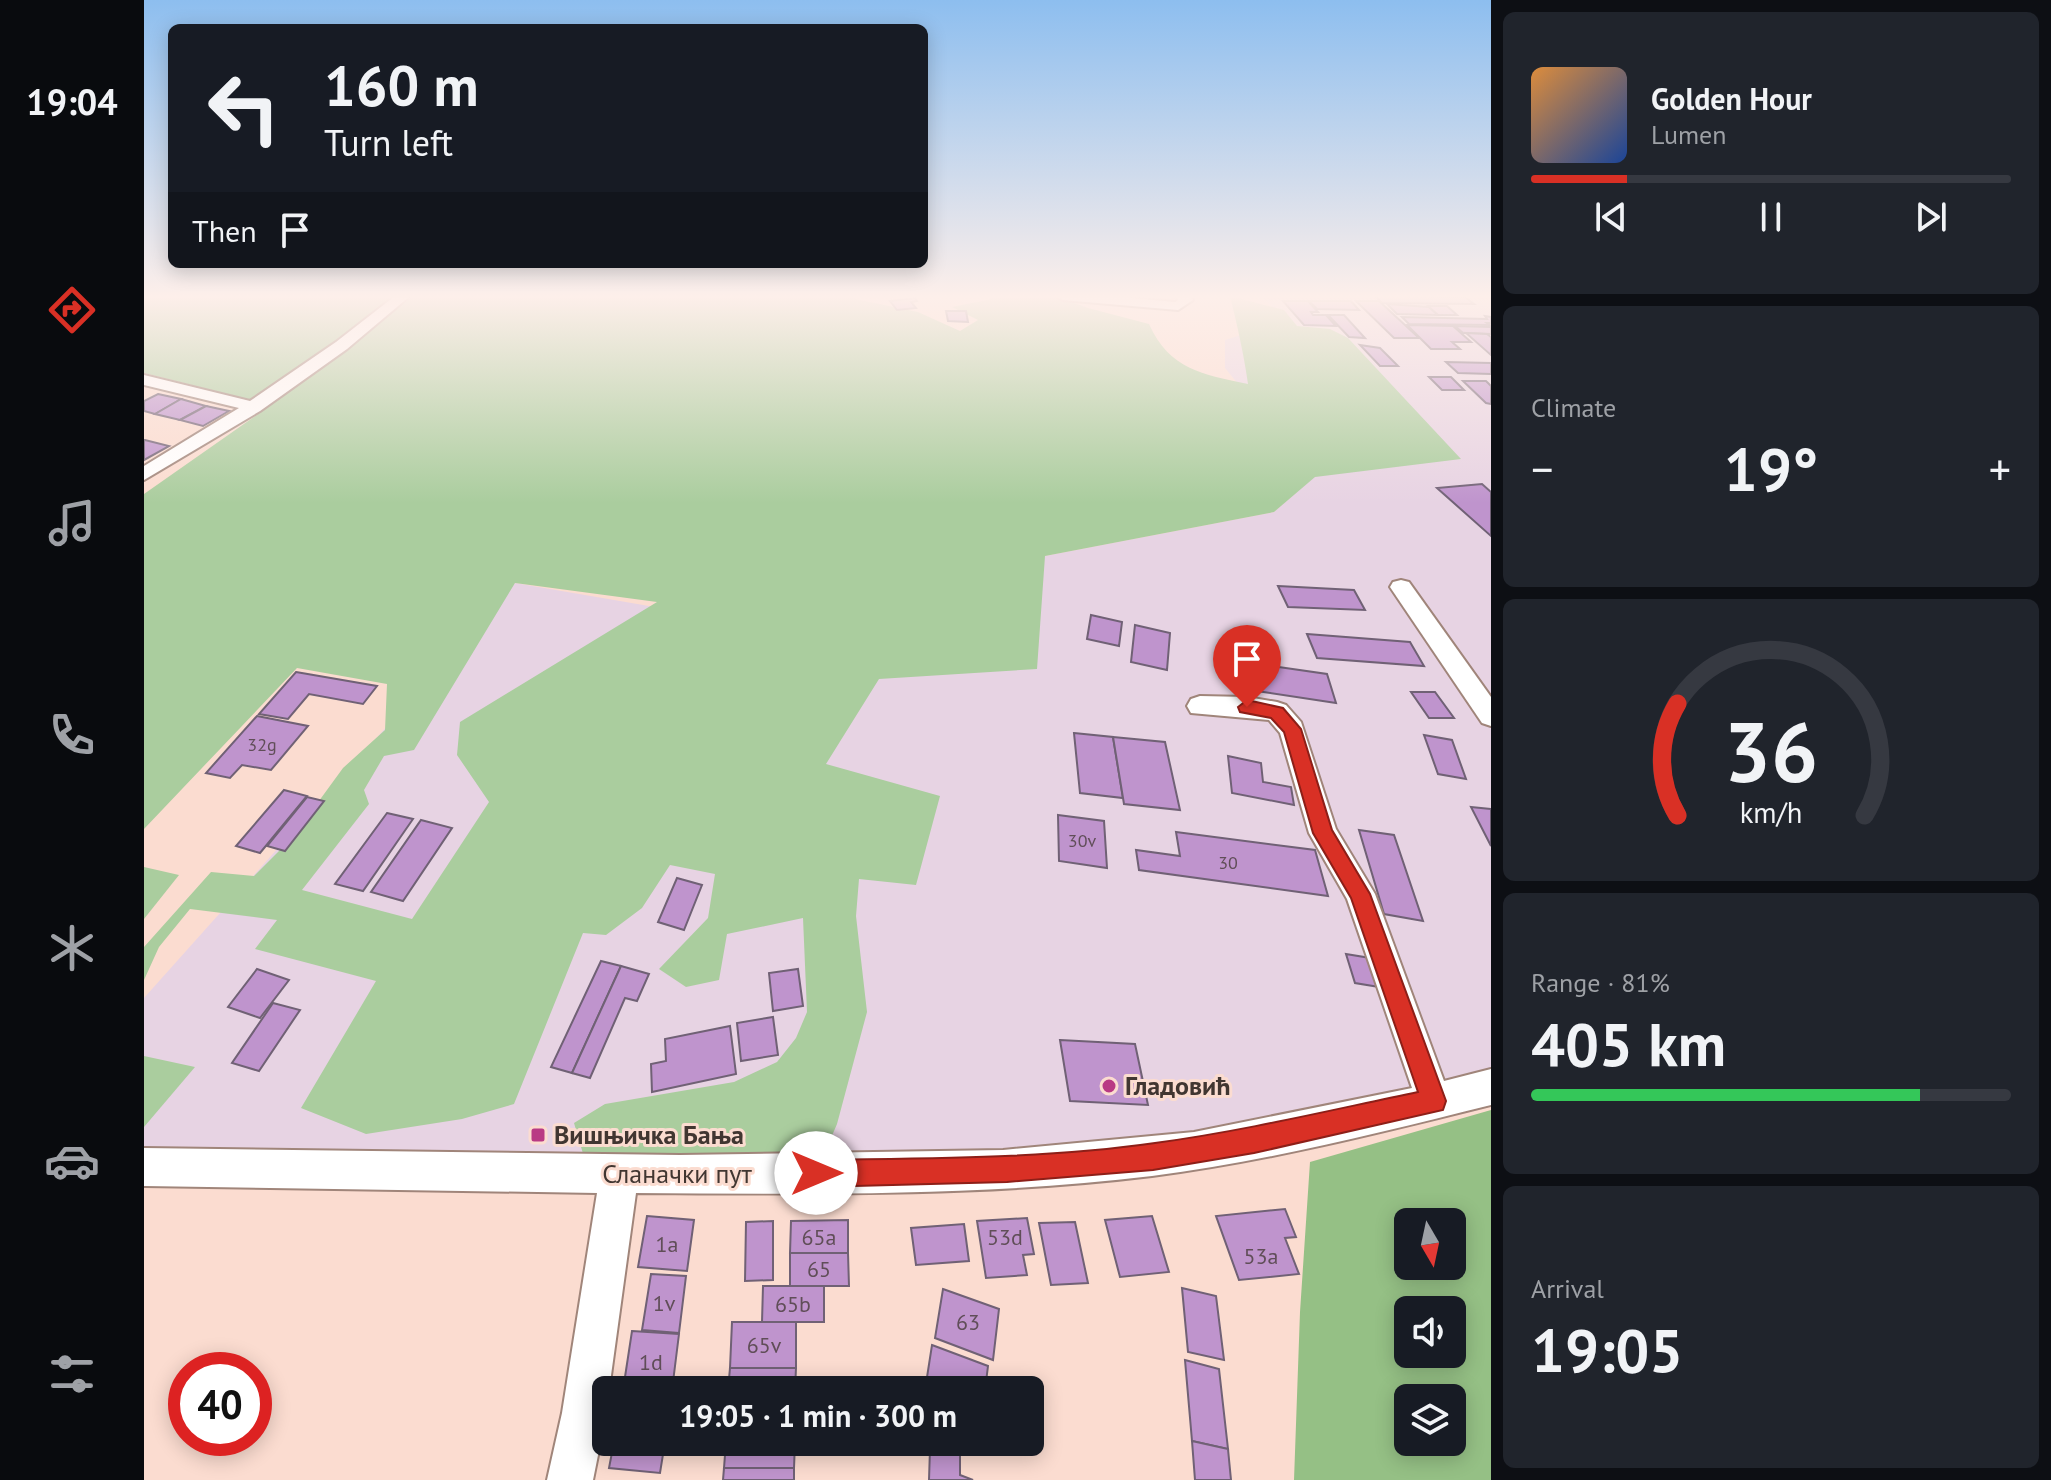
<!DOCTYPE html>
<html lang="en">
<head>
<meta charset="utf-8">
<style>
  body { margin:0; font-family:"PT Sans",sans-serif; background:#20242c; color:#f1f3f6; height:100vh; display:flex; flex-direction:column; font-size:30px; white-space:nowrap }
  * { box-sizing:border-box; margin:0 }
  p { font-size:26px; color:#9ea1a6 }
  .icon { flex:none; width:44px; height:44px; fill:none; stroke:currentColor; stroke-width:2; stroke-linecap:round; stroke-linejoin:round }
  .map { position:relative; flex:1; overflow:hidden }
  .side { display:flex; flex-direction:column; gap:12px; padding:12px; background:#0d0f14; width:560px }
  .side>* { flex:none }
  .hud { position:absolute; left:24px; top:24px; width:760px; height:244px; border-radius:12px; box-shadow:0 4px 20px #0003; background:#171b24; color:#f1f3f6; overflow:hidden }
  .needle { width:52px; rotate:171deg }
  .controls { position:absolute; left:1250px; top:1208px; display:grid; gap:16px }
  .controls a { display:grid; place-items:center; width:72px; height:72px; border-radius:12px; background:#171b24; box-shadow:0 4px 20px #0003; font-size:40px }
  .speed { position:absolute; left:24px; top:1352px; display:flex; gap:16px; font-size:40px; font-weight:700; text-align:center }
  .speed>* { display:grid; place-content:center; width:104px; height:104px; border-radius:50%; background:#171b24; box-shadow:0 4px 20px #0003; line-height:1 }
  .speed .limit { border:12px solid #d22; background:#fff; color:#111 }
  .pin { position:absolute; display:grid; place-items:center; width:68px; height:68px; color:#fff; margin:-82px -34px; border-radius:50% 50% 50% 0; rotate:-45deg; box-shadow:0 0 8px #0007 }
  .pin .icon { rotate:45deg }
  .me { position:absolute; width:88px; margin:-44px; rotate:90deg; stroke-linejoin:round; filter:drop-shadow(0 0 6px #0008) }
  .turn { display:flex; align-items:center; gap:28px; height:168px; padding:0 24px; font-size:36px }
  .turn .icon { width:104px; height:104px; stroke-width:2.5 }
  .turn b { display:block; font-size:56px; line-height:68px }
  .then { display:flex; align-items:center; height:76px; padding:0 24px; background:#0003; gap:16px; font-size:30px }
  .big { font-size:60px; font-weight:800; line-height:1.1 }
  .side .card { flex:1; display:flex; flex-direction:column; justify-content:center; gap:12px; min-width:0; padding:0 28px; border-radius:12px; background:#20242c }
  .side .dial { align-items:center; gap:0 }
  .dial svg { height:208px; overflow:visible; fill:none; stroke:#363941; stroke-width:7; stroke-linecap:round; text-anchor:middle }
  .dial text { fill:#f1f3f6; stroke:none }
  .song { display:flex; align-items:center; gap:24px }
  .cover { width:96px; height:96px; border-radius:12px; background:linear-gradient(135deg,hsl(30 70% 55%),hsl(220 70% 35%)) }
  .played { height:8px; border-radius:4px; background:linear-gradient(90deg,#d93025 20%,#363941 20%) }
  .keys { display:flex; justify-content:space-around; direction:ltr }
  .heat { display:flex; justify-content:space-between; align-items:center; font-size:44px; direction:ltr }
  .charge { height:12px; border-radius:6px; background:linear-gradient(90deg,#34c759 81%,#363941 0) }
  .trip { position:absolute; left:448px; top:1376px; width:452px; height:80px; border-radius:12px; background:#171b24; box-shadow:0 4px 20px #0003; font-weight:800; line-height:80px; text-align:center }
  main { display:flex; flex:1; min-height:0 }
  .dock { display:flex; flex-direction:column; width:144px; justify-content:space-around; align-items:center; background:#090b0e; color:#9ea1a6 }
  .dock .icon { width:56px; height:56px }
  .dock .active { color:#d93025 }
  .dock b { font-size:36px; color:#f1f3f6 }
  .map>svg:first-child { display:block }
  .industrial { fill:#e7d3e3 }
  .green { fill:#aacd9e; fill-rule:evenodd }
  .forest { fill:#95c085; fill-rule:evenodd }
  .building { fill:#bf94cd; stroke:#706175; stroke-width:2 }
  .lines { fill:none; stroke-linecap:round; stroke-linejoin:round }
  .minor-casing { stroke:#a0857a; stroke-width:4 }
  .minor { fill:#fff; fill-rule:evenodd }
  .route { fill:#d93025; stroke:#8d1f18; stroke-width:2 }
  .poi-dot { fill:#b93984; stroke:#fbdcd0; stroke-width:3 }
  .labels { text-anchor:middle; stroke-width:6; stroke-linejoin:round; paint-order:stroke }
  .number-label { font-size:18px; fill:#604e58 }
  .near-number-label { font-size:22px; fill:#604e58 }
  .near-poi-label { font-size:26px; font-weight:bold; fill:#413631; stroke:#fbdcd0; text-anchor:start }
  .near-street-label { font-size:26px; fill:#413631; stroke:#fbdcd0 }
</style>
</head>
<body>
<main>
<nav class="dock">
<b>19:04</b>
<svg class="icon active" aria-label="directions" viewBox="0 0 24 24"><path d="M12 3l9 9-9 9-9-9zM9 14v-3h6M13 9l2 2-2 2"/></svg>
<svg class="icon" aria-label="music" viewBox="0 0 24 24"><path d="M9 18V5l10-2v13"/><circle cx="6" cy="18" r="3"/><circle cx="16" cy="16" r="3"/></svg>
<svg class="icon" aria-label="phone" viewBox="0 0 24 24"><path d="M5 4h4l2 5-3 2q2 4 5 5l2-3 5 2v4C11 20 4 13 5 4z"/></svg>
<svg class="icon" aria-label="climate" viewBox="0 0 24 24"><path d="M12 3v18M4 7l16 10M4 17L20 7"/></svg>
<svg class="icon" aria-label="car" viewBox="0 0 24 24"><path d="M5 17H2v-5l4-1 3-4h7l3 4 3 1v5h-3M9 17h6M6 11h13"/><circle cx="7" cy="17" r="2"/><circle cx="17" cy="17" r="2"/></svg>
<svg class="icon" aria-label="filters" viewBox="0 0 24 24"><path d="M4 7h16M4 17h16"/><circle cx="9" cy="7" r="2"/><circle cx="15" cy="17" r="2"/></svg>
</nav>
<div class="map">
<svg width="1347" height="1480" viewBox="0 0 1347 1480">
  <rect width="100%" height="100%" fill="#fbdcd0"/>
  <!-- industrial -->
  <polygon class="industrial" points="1117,296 1347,296 1347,1087 1050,1150 0,1167 0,998 371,583 604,623 901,556 1130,512 1170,477 1081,368 1081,340 1142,321"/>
  <!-- green -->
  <g class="green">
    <path d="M0 296H697L774 312 816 331 834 320 808 307 848 299V296H912L944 308 1005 324C1026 370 1058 374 1104 384 1100 355 1093 324 1086 296L1140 310 1153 326 1186 329 1204 338 1317 459 1171 477 1130 512 901 556 893 669 735 679 682 764 796 796 772 885 715 879 712 916 723 1012 693 1124 672 1173 445 1174 430 1123 461 1104 590 1082 633 1062 652 1038 663 1012 659 918 583 934 575 980 542 987 515 969 564 918 571 874 526 865 498 908 462 935 439 933 370 1104 318 1119 222 1134 157 1108 232 981 111 949 133 920 46 909 15 947 0 980V947L67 872 110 876 148 838 199 768 241 730 243 684 153 668 0 829V494L127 405 0 373ZM371 583 513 602 316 722 313 755 345 802 268 919 158 890 225 804 220 790 240 756 270 750Z"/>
    <polygon points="0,867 35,875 0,919"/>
    <polygon points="0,1056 51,1067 0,1127"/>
  </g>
  <!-- forest -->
  <path class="forest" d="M1347 1110V1480H1150L1156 1312 1166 1162ZM1264 1222H1308V1266H1264ZM1264 1310H1308V1354H1264ZM1264 1398H1308V1442H1264Z"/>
  <!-- building -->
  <g class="building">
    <polygon points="1231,296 1321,297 1330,304 1238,303"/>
    <polygon points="771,298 773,301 767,302 772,308 753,310 746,301"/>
    <polygon points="1139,301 1164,301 1174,312 1167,312 1169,315 1182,315 1192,326 1160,325"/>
    <polygon points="1165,301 1207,301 1215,310 1173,309"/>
    <polygon points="1212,301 1235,301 1275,338 1250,338"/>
    <polygon points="1243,304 1285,307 1294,315 1253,314"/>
    <polygon points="1284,306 1303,306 1313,315 1294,315"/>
    <polygon points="802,311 822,311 824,322 804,321"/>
    <polygon points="1184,315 1200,315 1221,338 1205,337"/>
    <polygon points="1341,316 1347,317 1347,323 1343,323 1346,325 1265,324 1258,317 1343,319"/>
    <polygon points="1263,325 1309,326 1327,342 1308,342 1316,349 1287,349"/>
    <polygon points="1311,326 1347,327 1347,334 1319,333"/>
    <polygon points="1322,333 1343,334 1347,337 1347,355"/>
    <polygon points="1216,345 1236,348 1254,366 1236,366"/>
    <polygon points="1302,362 1347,363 1347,374 1314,373"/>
    <polygon points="1285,377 1307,377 1320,390 1298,390"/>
    <polygon points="1319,381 1342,381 1347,386 1347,404 1342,403"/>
    <polygon points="14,394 37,399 11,414 0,411 0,401"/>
    <polygon points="37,399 62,406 36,420 11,414"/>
    <polygon points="62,406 85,411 59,426 36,420"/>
    <polygon points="0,440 1,440 25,446 0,460"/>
    <polygon points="1338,484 1347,492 1347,536 1293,488"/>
    <polygon points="1134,586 1210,590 1221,610 1144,607"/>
    <polygon points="947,615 978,622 975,646 943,639"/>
    <polygon points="991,625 1026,633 1023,670 987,662"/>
    <polygon points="1163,634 1266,642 1280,666 1173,658"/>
    <polygon points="1107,663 1183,674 1192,703 1113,691"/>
    <polygon points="152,672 233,686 219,704 165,694 144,719 115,714"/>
    <polygon points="1267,692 1291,692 1310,718 1285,718"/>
    <polygon points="113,716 164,726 127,770 98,765 86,778 62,773"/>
    <polygon points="930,733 969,737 979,798 936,793"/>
    <polygon points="1280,735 1308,740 1322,779 1294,774"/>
    <polygon points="969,737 1021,742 1036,810 980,804"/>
    <polygon points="1084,756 1117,763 1119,782 1147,787 1150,805 1088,793"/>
    <polygon points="140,790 163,796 116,853 92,846"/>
    <polygon points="163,797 180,801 141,851 123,846"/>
    <polygon points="1327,807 1347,809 1347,846"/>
    <polygon points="243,813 269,819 219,891 191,884"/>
    <polygon points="914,815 960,821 963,868 915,861"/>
    <polygon points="277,820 308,828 259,901 227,892"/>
    <polygon points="1215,830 1250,835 1279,921 1240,914"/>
    <polygon points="1032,832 1171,850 1184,896 995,870 992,850 1036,856"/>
    <polygon points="533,878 558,885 540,930 514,922"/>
    <polygon points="1202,954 1226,958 1235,987 1211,983"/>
    <polygon points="457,961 477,966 428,1073 407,1067"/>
    <polygon points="477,966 505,974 493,1001 481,998 446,1078 428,1073"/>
    <polygon points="113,969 145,980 116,1018 84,1007"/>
    <polygon points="654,969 659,1006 629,1011 625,973"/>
    <polygon points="129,1003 156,1010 115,1071 88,1063"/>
    <polygon points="629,1017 634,1055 597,1061 593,1023"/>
    <polygon points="586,1026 592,1074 508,1092 507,1064 522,1061 521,1039"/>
    <polygon points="916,1040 991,1044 1004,1105 926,1101"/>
    <polygon points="1141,1209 1152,1237 1141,1238 1155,1274 1095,1280 1072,1216"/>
    <polygon points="503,1216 550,1220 543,1271 494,1267"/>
    <polygon points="1008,1216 1025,1272 976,1277 961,1220"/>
    <polygon points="883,1218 890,1254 879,1255 883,1275 842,1278 833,1221"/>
    <polygon points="704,1220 704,1253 646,1253 647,1221"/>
    <polygon points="629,1221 629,1280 601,1281 602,1222"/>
    <polygon points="931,1222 944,1283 907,1285 895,1223"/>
    <polygon points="820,1224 825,1261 772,1265 767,1228"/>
    <polygon points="646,1253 704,1253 705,1286 646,1286"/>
    <polygon points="507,1274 542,1276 535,1333 498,1330"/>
    <polygon points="619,1286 680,1286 680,1322 618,1322"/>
    <polygon points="1038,1288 1072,1296 1080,1360 1044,1352"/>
    <polygon points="799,1289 855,1309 849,1360 791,1338"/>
    <polygon points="588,1322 652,1322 652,1368 586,1368"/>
    <polygon points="488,1331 535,1334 528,1390 479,1390"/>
    <polygon points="788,1345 844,1366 841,1390 781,1390"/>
    <polygon points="1041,1360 1075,1369 1084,1449 1048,1441"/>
    <polygon points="586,1368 652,1368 651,1390 584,1390"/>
    <polygon points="1048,1441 1084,1449 1087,1480 1051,1480"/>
    <polygon points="470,1442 521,1442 516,1473 465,1468"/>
    <polygon points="582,1442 651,1442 650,1468 580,1468"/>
    <polygon points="786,1449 816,1455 816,1475 829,1480 785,1480"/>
    <polygon points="580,1468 650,1468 650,1480 579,1480"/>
  </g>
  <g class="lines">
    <defs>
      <g id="minor">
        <polygon points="251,296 266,296 203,349 116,411 0,480 0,466 95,408 0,385 0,375 106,401 192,342"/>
        <polygon points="912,296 967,296 1031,302 1034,300 1031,296 1046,296 1049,300 1034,310 919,300"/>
        <polygon points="1257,580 1265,582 1347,697 1347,726 1338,723 1246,587 1249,582"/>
        <path d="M1056 696 1103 697 1133 702 1142 705 1157 722 1192 829 1231 894 1300 1081 1347 1069V1105C1235 1133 1123 1161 1008 1176 837 1197 663 1194 492 1193L465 1390H462V1415L449 1480H403L418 1413 453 1193 0 1186V1148L536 1155 859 1150 1050 1132 1268 1088 1203 899 1165 833 1136 733 1125 720 1047 713 1043 706 1047 699Z"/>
      </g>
    </defs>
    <!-- minor casing -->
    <use href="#minor" class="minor-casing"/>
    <!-- minor -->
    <use href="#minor" class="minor"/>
  </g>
  <!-- sky -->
  <linearGradient id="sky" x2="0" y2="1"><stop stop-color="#8dbeef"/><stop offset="0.59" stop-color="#fdefea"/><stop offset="1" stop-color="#fdefea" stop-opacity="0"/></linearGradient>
  <rect width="1347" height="503" fill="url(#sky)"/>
  <!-- route -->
  <path class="route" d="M1103 700 1139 708 1157 729 1188 830 1226 894 1302 1101 1299 1110 1110 1153 1009 1170 863 1182 672 1187 662 1183 658 1173 662 1164 672 1160C785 1158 899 1159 1011 1143 1100 1131 1187 1110 1274 1092L1207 898 1169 833 1140 732 1127 718 1096 712 1094 707Z"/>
  <!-- markers -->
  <g class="poi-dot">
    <circle cx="965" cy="1086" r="8"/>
    <rect x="386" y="1127" width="16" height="16" rx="4"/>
  </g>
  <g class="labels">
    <!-- number labels -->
    <g class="number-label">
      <text x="118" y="751">32g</text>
      <text x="938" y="847">30v</text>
      <text x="1084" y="869">30</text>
    </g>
    <!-- near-number labels -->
    <g class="near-number-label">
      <text x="675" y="1245">65a</text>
      <text x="861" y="1245">53d</text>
      <text x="523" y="1252">1a</text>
      <text x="1117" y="1264">53a</text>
      <text x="675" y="1277">65</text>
      <text x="520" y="1311">1v</text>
      <text x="649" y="1312">65b</text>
      <text x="824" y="1330">63</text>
      <text x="620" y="1353">65v</text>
      <text x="507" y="1370">1d</text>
    </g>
    <!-- near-poi labels -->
    <g class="near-poi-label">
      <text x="981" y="1095">Гладовић</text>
      <text x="410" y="1144">Вишњичка Бања</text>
    </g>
    <!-- near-street labels -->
    <g class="near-street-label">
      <text x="533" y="1183">Сланачки пут</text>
    </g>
  </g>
</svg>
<div class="controls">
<a><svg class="needle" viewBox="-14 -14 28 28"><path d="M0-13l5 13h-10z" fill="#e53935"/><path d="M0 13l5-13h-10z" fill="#9ea1a6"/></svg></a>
<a><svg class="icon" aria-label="sound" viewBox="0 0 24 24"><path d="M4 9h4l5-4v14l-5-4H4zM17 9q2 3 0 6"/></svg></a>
<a><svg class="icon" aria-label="layers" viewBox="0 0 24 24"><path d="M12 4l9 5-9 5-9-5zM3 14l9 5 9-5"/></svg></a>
</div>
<div class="speed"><div class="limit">40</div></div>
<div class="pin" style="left:1103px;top:707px;background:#d93025"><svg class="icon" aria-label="arrive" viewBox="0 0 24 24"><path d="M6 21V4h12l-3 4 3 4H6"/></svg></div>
<svg class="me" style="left:672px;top:1173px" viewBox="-20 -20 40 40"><circle r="19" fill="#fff"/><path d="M0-13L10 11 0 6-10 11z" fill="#d93025"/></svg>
<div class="trip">19:05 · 1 min · 300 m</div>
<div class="hud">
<div class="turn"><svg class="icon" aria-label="left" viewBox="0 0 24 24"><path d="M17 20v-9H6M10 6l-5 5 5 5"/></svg><div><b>160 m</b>Turn left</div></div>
<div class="then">Then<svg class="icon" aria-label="arrive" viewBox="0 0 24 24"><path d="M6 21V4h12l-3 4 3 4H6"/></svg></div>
</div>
</div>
<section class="side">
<div class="card">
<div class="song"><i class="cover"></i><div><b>Golden Hour</b><p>Lumen</p></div></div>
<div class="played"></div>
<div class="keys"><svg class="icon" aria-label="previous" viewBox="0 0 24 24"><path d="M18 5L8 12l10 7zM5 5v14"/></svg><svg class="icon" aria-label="pause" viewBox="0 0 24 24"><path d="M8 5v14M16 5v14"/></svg><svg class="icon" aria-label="next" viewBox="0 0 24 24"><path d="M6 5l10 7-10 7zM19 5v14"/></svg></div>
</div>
<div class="card"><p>Climate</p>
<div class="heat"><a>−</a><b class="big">19°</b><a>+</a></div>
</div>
<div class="card dial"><svg viewBox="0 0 100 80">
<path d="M14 69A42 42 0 1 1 86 69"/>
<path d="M14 69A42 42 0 0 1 14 26" stroke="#d93025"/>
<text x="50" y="56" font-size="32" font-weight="700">36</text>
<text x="50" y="72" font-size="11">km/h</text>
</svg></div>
<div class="card"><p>Range · 81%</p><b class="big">405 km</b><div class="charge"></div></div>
<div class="card"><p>Arrival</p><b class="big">19:05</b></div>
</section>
</main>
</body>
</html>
